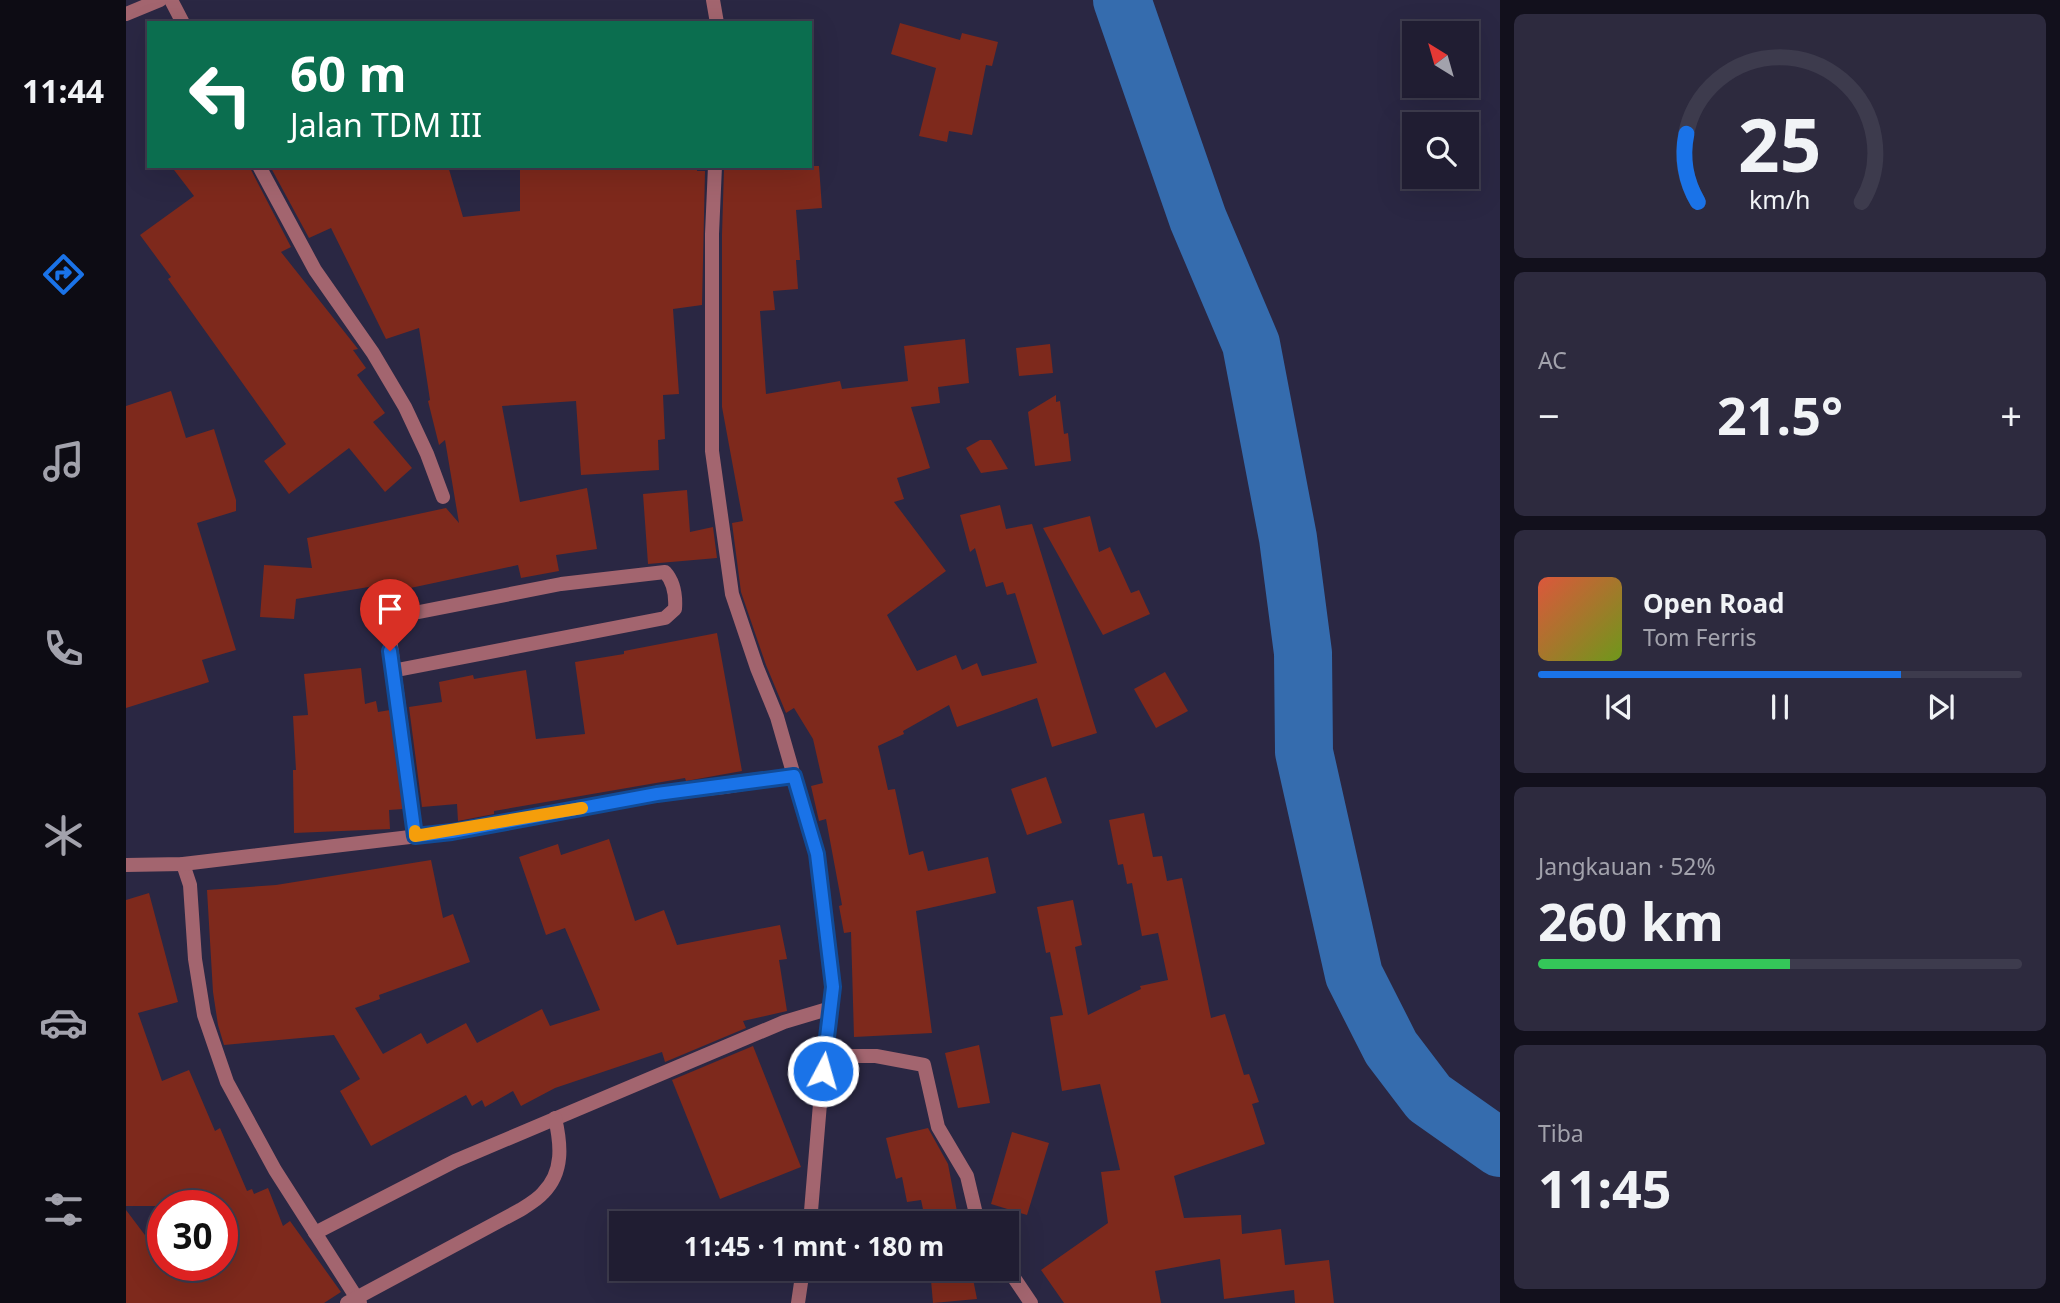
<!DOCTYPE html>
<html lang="id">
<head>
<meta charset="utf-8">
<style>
  body { margin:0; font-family:"Noto Sans",sans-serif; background:#2d2a3e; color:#f1f3f6; height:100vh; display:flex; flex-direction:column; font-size:26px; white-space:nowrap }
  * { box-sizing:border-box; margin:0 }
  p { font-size:23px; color:#a2a2ac }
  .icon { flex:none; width:38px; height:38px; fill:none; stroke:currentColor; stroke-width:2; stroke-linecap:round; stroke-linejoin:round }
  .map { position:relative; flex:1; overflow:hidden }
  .side { display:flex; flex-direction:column; gap:14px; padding:14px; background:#12101c; width:560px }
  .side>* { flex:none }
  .top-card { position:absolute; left:21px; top:21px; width:665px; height:147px; border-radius:0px; box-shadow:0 7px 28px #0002,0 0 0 2px #3d3b4d; background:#0b6e4f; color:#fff; overflow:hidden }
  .needle { width:46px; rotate:323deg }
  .buttons { position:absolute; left:1276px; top:21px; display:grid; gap:14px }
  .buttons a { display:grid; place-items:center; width:77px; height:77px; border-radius:0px; background:#201d32; box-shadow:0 7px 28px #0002,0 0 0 2px #3d3b4d; font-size:35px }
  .speed { position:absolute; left:21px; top:1190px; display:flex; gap:14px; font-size:35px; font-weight:700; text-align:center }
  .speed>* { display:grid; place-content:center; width:91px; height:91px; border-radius:50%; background:#201d32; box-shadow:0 7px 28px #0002,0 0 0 2px #3d3b4d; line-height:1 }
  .speed .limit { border:10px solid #d22; background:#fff; color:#111 }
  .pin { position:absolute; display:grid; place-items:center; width:60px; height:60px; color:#fff; margin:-72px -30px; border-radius:50% 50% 50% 0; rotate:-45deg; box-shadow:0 0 7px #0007 }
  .pin .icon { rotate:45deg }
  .me { position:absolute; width:77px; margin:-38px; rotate:6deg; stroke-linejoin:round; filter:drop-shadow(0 0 5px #0008) }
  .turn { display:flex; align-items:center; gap:24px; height:147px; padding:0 28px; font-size:32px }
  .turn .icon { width:91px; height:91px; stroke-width:2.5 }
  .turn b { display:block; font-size:49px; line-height:60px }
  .big { font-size:52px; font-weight:700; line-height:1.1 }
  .side .widget { flex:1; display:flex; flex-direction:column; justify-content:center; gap:10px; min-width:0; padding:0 24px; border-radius:10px; background:#2d2a3e }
  .side .dial { align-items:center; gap:0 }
  .dial svg { height:182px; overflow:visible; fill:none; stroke:#3d3b4d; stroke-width:7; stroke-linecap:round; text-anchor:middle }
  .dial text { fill:#f1f3f6; stroke:none }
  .song { display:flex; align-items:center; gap:21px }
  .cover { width:84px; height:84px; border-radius:10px; background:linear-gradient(135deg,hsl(10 70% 55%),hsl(80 70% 35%)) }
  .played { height:7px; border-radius:4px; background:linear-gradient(90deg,#1a73e8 75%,#3d3b4d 75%) }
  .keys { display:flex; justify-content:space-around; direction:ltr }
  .heat { display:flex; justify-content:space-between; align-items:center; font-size:38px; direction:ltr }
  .charge { height:10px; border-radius:5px; background:linear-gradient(90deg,#34c759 52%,#3d3b4d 0) }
  .trip { position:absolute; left:483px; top:1211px; width:410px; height:70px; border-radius:0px; background:#201d32; box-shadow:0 7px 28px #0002,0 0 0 2px #3d3b4d; font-weight:700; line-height:70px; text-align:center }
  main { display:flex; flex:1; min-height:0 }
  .dock { display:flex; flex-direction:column; width:126px; justify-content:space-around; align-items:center; background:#0d0c14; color:#a2a2ac }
  .dock .icon { width:49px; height:49px }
  .dock .selected { color:#1a73e8 }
  .dock b { font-size:32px; color:#f1f3f6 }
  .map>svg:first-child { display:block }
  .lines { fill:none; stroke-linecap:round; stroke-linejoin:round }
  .river { stroke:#356cae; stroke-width:58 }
  .building { fill:#7e291c }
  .street { stroke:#a3656f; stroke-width:14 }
  .route-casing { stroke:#114b97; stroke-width:18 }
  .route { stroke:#1a73e8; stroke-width:12 }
  .slow { stroke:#f59e0b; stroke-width:12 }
</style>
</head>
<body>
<main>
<nav class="dock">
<b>11:44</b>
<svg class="icon selected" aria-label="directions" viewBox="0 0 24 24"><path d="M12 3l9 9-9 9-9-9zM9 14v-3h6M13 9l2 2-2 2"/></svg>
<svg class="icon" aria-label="music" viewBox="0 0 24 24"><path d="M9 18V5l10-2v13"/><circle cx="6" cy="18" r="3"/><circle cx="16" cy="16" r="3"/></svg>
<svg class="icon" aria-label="phone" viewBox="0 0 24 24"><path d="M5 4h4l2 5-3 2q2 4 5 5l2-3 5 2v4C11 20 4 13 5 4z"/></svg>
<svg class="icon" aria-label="climate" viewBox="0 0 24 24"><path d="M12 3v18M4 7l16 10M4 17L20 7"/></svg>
<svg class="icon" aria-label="car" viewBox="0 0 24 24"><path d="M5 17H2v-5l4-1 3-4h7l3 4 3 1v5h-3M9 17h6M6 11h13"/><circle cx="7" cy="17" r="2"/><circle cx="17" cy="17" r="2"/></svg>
<svg class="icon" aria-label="filters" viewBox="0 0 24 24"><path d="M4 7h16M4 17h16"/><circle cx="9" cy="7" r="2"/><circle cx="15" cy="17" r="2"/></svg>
</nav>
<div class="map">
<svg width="1374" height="1303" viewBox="0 0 1374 1303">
  <rect width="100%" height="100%" fill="#2a2743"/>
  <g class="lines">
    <!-- river -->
    <polyline class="river" points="996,0 1072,219 1125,344 1162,538 1177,653 1178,752 1228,975 1265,1048 1303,1098 1374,1148"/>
  </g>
  <!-- building -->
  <g class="building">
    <polygon points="774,23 834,40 836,33 872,42 866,66 860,65 846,135 823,131 821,142 793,136 810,68 765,54"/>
    <polygon points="45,166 123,166 165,247 155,252 232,349 227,350 240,368 231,375 259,413 247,422 286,468 259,492 223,448 163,494 138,461 160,444 42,279 45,277 14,235 68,196"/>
    <polygon points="144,166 322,166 337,217 394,211 394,166 571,166 571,171 579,171 576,305 547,309 553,394 537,395 539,439 532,440 533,470 455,475 450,401 376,406 394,502 461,488 471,549 430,555 433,571 395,578 392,565 275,590 273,582 170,599 168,619 134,617 138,565 186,568 181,538 320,508 333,523 319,440 313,445 302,401 304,400 293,328 260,339 205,228 183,238"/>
    <polygon points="635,166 693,166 696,208 670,210 674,260 670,260 672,289 647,291 649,310 634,311 640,394 714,381 716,389 782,381 778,346 839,339 843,383 812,387 814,403 785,407 804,468 771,478 778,499 768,502 820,571 761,615 791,671 830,655 836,670 851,663 856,676 911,663 889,593 881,595 877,582 860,587 849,548 844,552 834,515 874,505 880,529 906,524 971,733 926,747 911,698 831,727 823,705 777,731 778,734 752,746 762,790 769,789 783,855 797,851 802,871 862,857 870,893 790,911 806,1033 728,1037 725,932 718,933 713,906 716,905 700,819 693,821 685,786 697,783 687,739 668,708 660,713 640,665 615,592 606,523 617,521 596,407 596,234 598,169"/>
    <polygon points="924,344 927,373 893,376 890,348"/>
    <polygon points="45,391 60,438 88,429 110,500 110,511 71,523 110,650 76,660 83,682 0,708 0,406"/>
    <polygon points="930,395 930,402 934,401 938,434 942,433 945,461 909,466 902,412"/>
    <polygon points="854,440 865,440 882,469 855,473 840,448"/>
    <polygon points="561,490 564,532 587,527 591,558 522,564 517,494"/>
    <polygon points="964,516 973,552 984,547 1005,593 1013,590 1024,614 977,635 917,528"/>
    <polygon points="591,633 616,771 560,781 559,778 368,811 368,814 332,821 331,804 296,807 283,707 316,702 313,682 347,675 348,679 400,670 410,739 459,734 449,662 498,654 498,651"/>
    <polygon points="235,668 239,704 250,701 252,712 264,710 277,809 263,810 264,829 168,833 167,770 170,770 167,716 182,715 178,674"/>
    <polygon points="1039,672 1062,711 1030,728 1008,689"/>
    <polygon points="920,777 936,823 901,835 885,789"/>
    <polygon points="1018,813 1027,857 1036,856 1041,881 1056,878 1085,1018 1099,1014 1118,1075 1123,1074 1133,1102 1126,1104 1139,1144 1048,1176 1058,1218 1115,1215 1116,1234 1155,1229 1159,1265 1203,1260 1208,1303 1169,1303 1168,1290 1098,1299 1094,1259 1029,1271 1035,1303 938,1303 915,1270 982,1223 975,1172 994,1170 974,1084 936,1091 924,1017 937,1015 924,952 920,953 911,907 947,900 956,945 949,947 962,1015 1015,989 1014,986 1042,980 1032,933 1016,936 1006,883 1001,884 997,864 992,865 983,820"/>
    <polygon points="483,839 509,921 538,910 551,945 654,925 661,959 653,960 661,1011 617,1021 620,1028 539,1062 536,1052 429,1088 395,1106 387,1091 359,1107 356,1100 346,1106 340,1095 245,1146 214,1091 234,1079 208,1035 98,1045 92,1025 87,992 81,890 150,885 305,860 317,918 327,914 344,962 253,995 254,999 229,1008 257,1054 295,1033 301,1044 340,1023 351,1043 416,1009 424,1026 474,1010 439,928 420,935 393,857 432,844 435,855"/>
    <polygon points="23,893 52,1002 12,1013 36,1081 63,1070 89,1131 94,1128 121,1191 126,1189 128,1194 142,1188 157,1226 164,1221 215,1292 198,1303 0,1303 0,1210 37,1259 37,1265 41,1265 50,1277 66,1265 96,1265 96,1206 0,1206 0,900"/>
    <polygon points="853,1045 864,1103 832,1108 819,1053"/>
    <polygon points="627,1046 675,1167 594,1199 546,1080"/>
    <polygon points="802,1128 822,1164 833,1222 800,1223 795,1200 781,1202 776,1177 770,1179 760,1138"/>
    <polygon points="886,1132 923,1143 901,1215 865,1204"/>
    <polygon points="804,1269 845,1269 851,1299 807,1303"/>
  </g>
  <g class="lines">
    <!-- street -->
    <g class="street">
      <polyline points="45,0 57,23"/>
      <polyline points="587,0 591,23"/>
      <polyline points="0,14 34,0"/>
      <polyline points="133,166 189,270 247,353 279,407 301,454 317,497"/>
      <polyline points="589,166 586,234 586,451 606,594 631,668 651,717 668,776"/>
      <path d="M266 671 539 618 549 609C550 595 548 582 539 572L435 584 288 613 276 618 263 631 290 837"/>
      <polyline points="57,864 64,885 69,959 78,1015 101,1082 149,1170 234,1303"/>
      <polyline points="0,865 57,864 326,832 531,794 598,787 668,776 691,854 707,987 698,1056 684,1223"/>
      <polyline points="698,1056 750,1056 798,1065 812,1127 841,1176 850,1214 855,1223"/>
      <polyline points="189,1233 329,1161 658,1022 705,1008"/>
      <polyline points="880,1266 905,1303"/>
      <path d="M221 1303 394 1210C402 1205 411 1200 417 1193 438 1172 435 1144 429 1118"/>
      <polyline points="672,1303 677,1269"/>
    </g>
  </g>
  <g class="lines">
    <defs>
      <polyline id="route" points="264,651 289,836 326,832 531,794 668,776 691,854 707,987 697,1071"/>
    </defs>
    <!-- route casing -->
    <use href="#route" class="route-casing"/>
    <!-- route -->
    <use href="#route" class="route"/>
    <!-- slow -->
    <polyline class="slow" points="289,831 289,836 456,808"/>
  </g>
</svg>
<div class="buttons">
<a><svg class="needle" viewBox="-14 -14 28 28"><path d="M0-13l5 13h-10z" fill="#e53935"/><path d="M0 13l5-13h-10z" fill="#a2a2ac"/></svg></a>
<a><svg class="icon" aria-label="search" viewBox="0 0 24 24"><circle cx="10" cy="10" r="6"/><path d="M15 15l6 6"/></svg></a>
</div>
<div class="speed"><div class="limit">30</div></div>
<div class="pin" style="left:264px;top:651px;background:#d93025"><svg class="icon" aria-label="arrive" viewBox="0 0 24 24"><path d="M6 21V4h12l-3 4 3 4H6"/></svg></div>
<svg class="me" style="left:697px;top:1071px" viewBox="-20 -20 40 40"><circle r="17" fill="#1a73e8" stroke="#fff" stroke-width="3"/><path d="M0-11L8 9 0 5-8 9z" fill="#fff"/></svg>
<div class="trip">11:45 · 1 mnt · 180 m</div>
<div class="top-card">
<div class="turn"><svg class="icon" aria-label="left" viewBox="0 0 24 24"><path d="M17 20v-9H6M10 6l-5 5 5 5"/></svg><div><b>60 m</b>Jalan TDM III</div></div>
</div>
</div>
<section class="side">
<div class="widget dial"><svg viewBox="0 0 100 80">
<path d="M14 69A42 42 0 1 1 86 69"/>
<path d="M14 69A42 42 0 0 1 9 39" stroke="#1a73e8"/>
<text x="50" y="56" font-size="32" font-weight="700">25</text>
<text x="50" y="72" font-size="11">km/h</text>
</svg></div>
<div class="widget"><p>AC</p>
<div class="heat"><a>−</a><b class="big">21.5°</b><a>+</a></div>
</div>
<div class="widget">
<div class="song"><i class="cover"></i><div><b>Open Road</b><p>Tom Ferris</p></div></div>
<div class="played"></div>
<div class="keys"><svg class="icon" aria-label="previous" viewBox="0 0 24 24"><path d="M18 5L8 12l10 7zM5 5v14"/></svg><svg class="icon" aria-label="pause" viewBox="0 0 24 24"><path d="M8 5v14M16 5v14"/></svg><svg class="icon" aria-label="next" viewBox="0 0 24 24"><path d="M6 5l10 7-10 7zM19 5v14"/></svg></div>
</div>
<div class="widget"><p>Jangkauan · 52%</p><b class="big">260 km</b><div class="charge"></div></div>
<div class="widget"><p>Tiba</p><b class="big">11:45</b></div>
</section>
</main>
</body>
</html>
